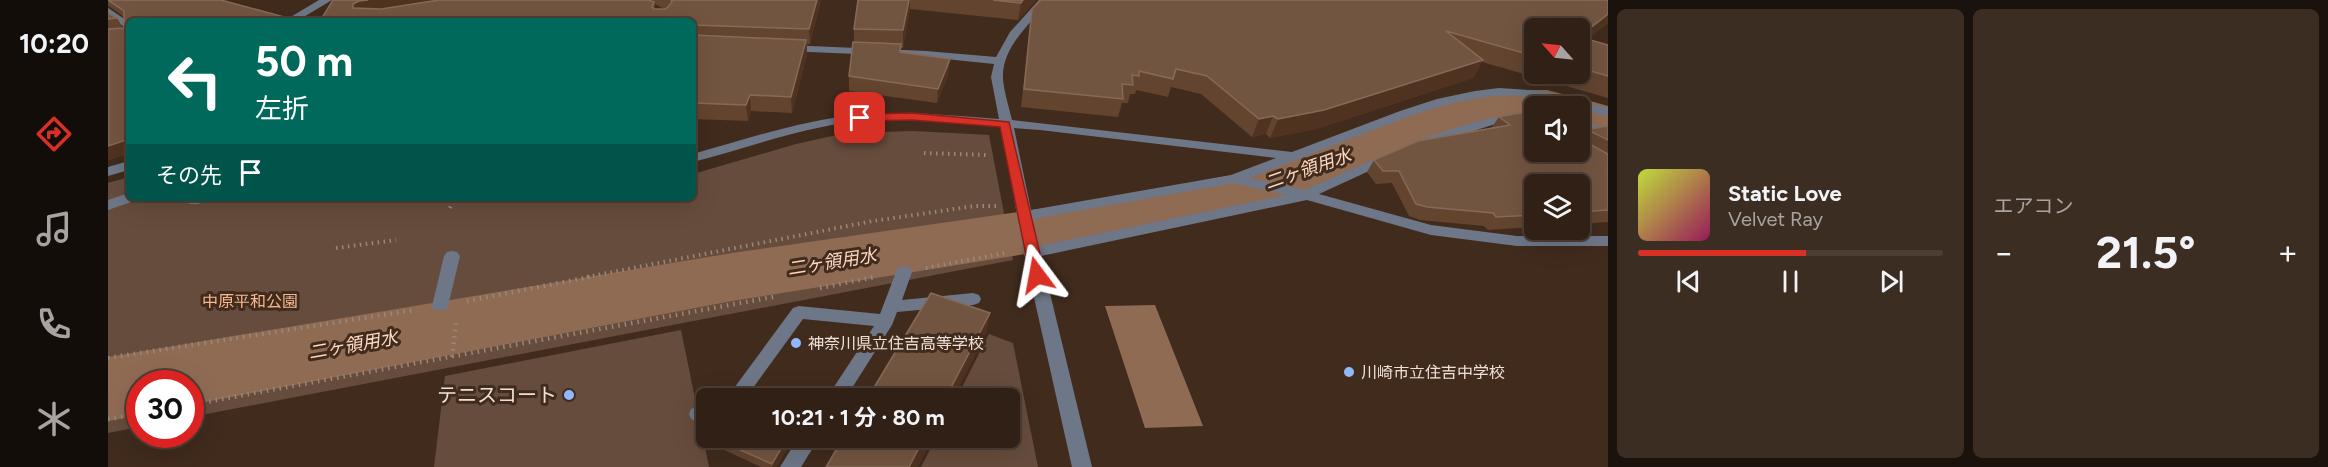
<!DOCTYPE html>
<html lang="ja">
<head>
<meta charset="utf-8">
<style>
  body { margin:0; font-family:Figtree,"Noto Sans JP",sans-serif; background:#3c2d23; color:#f1f3f6; height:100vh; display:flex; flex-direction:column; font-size:22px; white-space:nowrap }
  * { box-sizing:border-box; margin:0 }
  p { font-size:20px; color:#a8a3a1 }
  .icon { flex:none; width:33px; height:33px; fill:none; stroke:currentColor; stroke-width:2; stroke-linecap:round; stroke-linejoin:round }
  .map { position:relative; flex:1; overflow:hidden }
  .side { display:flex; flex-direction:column; gap:9px; padding:9px; background:#1a120c; width:720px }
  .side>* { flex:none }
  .top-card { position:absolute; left:18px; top:18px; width:570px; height:183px; border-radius:9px; box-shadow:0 6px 24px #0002,0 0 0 2px #4b3e35; background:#00695c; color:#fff; overflow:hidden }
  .needle { width:39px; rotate:297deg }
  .buttons { position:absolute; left:1416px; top:18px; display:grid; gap:12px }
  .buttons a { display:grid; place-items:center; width:66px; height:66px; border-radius:9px; background:#302016; box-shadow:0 6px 24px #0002,0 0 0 2px #4b3e35; font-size:30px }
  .speed { position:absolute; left:18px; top:370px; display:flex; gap:12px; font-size:30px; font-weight:700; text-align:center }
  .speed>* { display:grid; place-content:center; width:78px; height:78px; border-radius:50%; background:#302016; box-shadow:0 6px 24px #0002,0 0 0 2px #4b3e35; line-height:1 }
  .speed .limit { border:9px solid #d22; background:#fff; color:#111 }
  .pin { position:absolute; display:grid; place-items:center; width:51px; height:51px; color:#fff; margin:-26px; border-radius:12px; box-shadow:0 3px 9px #0006 }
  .me { position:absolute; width:66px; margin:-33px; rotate:347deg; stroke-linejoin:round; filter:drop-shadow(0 0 4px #0008) }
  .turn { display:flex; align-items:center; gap:21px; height:126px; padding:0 30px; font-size:27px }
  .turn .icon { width:78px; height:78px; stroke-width:2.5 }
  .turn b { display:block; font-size:42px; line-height:51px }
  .then { display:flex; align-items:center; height:57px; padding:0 30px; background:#0003; gap:12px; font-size:22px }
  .big { font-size:45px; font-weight:700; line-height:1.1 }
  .side .tile { flex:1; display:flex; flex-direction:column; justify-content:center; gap:9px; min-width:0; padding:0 21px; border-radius:9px; background:#3c2d23 }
  .song { display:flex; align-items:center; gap:18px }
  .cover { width:72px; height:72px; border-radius:9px; background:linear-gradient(135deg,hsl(70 70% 55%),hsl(330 70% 35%)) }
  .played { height:6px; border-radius:3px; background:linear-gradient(90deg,#d93025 55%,#4b3e35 55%) }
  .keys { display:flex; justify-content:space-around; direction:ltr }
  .heat { display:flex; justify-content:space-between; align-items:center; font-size:33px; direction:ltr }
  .side .tiles { flex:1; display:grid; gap:9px; grid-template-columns:repeat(2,1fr) }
  .trip { position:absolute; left:588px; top:388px; width:324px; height:60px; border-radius:9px; background:#302016; box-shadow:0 6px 24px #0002,0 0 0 2px #4b3e35; font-weight:700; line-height:60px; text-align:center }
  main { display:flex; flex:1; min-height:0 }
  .tab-bar { display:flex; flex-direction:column; width:108px; justify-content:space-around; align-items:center; background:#130d09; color:#a8a3a1 }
  .tab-bar .icon { width:42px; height:42px }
  .tab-bar .active { color:#d93025 }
  .tab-bar b { font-size:27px; color:#f1f3f6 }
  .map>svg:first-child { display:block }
  .green { fill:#664c3c }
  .water { fill:#906b54 }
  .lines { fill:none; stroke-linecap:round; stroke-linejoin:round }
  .river { fill:#906b54; fill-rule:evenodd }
  .path-far1 { stroke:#99887c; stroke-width:4; stroke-dasharray:1.5 4.5; stroke-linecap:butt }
  .path { stroke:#99887c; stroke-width:4.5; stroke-dasharray:1.5 5; stroke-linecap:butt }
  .minor { fill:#6e7787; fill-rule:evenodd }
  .wall { fill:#63442f; fill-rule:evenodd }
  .shaded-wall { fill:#4f3320 }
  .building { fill:#725541; stroke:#866a58; stroke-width:1.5 }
  .route { fill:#d93025; stroke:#8d1f18; stroke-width:1.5 }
  .poi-dot { fill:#91b8fd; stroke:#402b1d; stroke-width:2 }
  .labels { text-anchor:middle; stroke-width:6; stroke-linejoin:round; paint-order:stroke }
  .park-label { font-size:16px; fill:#f5b890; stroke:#402b1d }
  .poi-label { font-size:16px; fill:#eee0d7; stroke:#402b1d; text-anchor:start }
  .water-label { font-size:18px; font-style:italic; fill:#fed8c0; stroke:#402b1d }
  .near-poi-label { font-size:20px; fill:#eee0d7; stroke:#402b1d; text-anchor:end }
</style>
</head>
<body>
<main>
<nav class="tab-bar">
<b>10:20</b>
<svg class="icon active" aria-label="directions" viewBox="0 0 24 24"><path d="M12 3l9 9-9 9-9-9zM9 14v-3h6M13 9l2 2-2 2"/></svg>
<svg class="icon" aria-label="music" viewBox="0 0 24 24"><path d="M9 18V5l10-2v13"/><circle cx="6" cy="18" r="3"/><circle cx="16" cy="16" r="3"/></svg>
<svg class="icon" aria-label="phone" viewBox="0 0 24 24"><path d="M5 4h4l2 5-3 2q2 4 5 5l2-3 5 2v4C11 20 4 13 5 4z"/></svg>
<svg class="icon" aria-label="climate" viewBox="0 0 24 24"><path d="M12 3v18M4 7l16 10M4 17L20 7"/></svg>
</nav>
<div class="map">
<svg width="1500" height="467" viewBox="0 0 1500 467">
  <rect width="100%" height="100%" fill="#402b1d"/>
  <!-- green -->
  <g class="green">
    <polygon points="805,131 881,135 905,260 83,417 82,384 32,384 31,427 0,433 0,183 21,177 21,198 585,198 585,174 688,144 738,133"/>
    <polygon points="573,330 601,467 326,467 337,376"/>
    <polygon points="881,334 905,343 930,467 813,467 828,438 902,438 902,399 848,399"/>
  </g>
  <!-- water -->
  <polygon class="water" points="1047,305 1095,426 1037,428 997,306"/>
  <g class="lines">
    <!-- river -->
    <polygon class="river" points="1392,90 1439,90 1458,95 1462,100 1472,98 1500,106 1500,141 1472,132 1472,106 1426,106 1426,122 1392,122 1361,129 1178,198 1131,212 987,243 624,301 82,405 82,384 32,384 32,415 0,421 0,357 624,253 987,201 1125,175 1325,105"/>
    <!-- path-far1 -->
    <g class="path-far1">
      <polyline points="816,153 879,155"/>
      <polyline points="342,208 346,198"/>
      <polyline points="228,248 288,240"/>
      <polyline points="818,268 897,253"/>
      <polyline points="479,277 765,221 867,206 889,206"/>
    </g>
    <!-- path -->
    <g class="path">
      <polyline points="712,288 767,277"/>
      <polyline points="359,301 486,276"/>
      <polyline points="344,357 348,322"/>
      <polyline points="0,358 307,310"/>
      <polyline points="82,405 670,296"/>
      <polyline points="0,419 32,414"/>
    </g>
    <!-- minor -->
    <g class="minor">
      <polygon points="211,0 224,0 189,21 176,21"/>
      <path d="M931 0H942C924 22 893 47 895 79 896 92 901 107 904 120L1184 152 1292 111 1329 99 1367 91 1391 88 1435 91 1500 108V116C1464 107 1428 93 1389 96 1343 99 1300 117 1257 133 1219 148 1180 163 1141 178L1197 190 1280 153 1285 154 1287 157 1285 160 1211 194 1323 225 1409 236H1500V246H1409L1323 235 1199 200 933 256 984 467H964L916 253 893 127C834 123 772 114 714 127 670 136 628 151 585 162V154C639 139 694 120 749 115 796 110 844 116 891 119L883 77 886 64 818 57 679 51 673 48 679 45 818 51 888 57 902 32ZM906 128 932 130 1168 158 1123 175 923 210ZM1126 183 1178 195 931 246 925 219Z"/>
      <polygon points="0,8 21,22 21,30 0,16"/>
      <path d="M1426 113V121L1384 125 1317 147 1310 143 1312 140C1350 127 1386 114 1426 113Z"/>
      <polygon points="1472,121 1500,129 1500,137 1472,129"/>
      <polygon points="21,161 21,170 0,176 0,167"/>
      <polygon points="21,193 21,198 28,198 26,201 0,210 0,200"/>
      <polygon points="81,198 95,198 91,204 81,204 79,201"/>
      <polygon points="344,251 349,252 352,256 340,306 338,310 326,310 324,306 336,256 339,252"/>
      <polygon points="796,266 802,268 804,272 794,300 865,293 871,295 873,299 871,303 865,305 789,312 784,325 737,399 718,399 766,326 695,319 637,399 618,399 685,308 691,306 772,314 788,272 790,268"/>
      <polygon points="598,404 598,420 590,422 583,419 581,414 583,409"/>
      <polygon points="690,438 711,438 693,467 672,467"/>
    </g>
  </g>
  <!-- wall -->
  <g class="wall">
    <polygon points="0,0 113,0 21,21 21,154 0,160 0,13 9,18 15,28 16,28 16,17 1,6 0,6"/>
    <path d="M225 0H713L702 44H699V55L684 113 643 111 640 121 585 119V21ZM547 4 556 9H547Z"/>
    <polygon points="750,0 928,0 910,20 802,9 795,48 793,48 793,52 841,73 829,103 741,91 741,76 746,42 746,29"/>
    <path d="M933 0H1500V23L1479 39 1500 45V98L1374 62 1365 78 1208 129 1162 138 1158 134 1144 137 1093 94 1063 87 1060 97 1028 90 1027 94H1022L1020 103H1014L1010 117 913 107 924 9ZM1426 28H1472V74H1426Z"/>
    <polygon points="1406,114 1426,152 1472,131 1500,126 1500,222 1472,224 1472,184 1426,184 1426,227 1380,230 1376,226 1312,220 1301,216 1284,183 1268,184 1259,172 1266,160 1383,128 1391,117"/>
    <polygon points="610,440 678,440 679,449 668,467 653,467 612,448"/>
  </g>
  <!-- shaded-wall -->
  <g class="shaded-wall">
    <polygon points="260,0 361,0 258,16 245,8 245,4 251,1"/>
    <polygon points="709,0 713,0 702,44 701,29"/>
    <polygon points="801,0 802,0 802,9 795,48 795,30"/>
    <polygon points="915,0 928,0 910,20 913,3"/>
    <polygon points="1500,14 1500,23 1472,45 1472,36"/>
    <polygon points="698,40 699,55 684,113 683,97"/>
    <polygon points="842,59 841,73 829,103 830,89"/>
    <polygon points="1375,60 1365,78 1208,129 1162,138 1170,119"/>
    <polygon points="642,95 643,111 640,121 638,105"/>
    <polygon points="1165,116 1158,134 1144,137 1151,119"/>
    <polygon points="21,139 21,154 0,160 0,146"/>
    <polygon points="882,313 878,334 845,399 837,399"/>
    <polygon points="816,438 825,438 810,467 801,467"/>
    <polygon points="678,440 679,449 668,467 664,467 664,464"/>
  </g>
  <!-- building -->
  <g class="building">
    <polygon points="0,0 113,0 180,18 176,21 21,21 21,139 0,146 0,29 16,28 16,11"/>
    <polygon points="225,0 260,0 251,1 245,4 245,8 273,9 331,0 541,0 546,2 544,7 546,9 558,9 564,2 563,0 709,0 701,29 585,25 585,21 212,21"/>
    <polygon points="750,0 801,0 795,30 746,29"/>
    <polygon points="885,0 915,0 913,3"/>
    <polygon points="933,0 1500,0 1500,14 1472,36 1472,28 1426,28 1426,56 1338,31 1375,60 1216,110 1170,119 1165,116 1151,119 1099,76 1068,69 1065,79 1031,71 1031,76 1024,75 1025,85 1014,84 1015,99 916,89 924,9"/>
    <polygon points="0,13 9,18 0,19"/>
    <polygon points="585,35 698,40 683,97 642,95 638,105 585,103"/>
    <polygon points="1472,37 1500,45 1500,76 1472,68"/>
    <polygon points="745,42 793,44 792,52 842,59 830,89 741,76"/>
    <polygon points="1426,112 1426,152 1472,152 1472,131 1500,126 1500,140 1482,131 1479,131 1479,138 1474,140 1500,154 1500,210 1472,212 1472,184 1426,184 1426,215 1388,217 1385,213 1319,207 1308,204 1291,171 1275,171 1266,160 1310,141 1402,125 1391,117 1406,114"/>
    <polygon points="823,293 882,313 837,399 759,399"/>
    <polygon points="611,438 673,438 678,440 664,464 610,440"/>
    <polygon points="735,438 816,438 801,467 718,467"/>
  </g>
  <!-- route -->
  <polygon class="route" points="804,113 901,122 937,275 934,278 924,278 922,275 892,127 804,120 752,121 746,118 752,114"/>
  <!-- markers -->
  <g class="poi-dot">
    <circle cx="688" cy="343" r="6"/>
    <circle cx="1241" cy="372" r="6"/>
    <circle cx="461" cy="395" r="6"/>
  </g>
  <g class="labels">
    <!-- park labels -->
    <g class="park-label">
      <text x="142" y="307">中原平和公園</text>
    </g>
    <!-- poi labels -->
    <g class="poi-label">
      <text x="700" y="349">神奈川県立住吉高等学校</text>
      <text x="1253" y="378">川崎市立住吉中学校</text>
    </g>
    <!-- water labels -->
    <g class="water-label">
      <text transform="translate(1200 169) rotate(-19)" y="6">二ヶ領用水</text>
      <text transform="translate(724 262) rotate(-9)" y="6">二ヶ領用水</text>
      <text transform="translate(245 345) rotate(-10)" y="6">二ヶ領用水</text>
    </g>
    <!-- near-poi labels -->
    <g class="near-poi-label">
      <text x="449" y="402">テニスコート</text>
    </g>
  </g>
</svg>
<div class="buttons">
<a><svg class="needle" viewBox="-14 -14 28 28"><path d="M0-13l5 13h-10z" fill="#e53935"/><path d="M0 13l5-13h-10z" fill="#a8a3a1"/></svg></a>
<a><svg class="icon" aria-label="sound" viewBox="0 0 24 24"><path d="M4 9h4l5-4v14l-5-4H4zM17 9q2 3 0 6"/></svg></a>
<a><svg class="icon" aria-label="layers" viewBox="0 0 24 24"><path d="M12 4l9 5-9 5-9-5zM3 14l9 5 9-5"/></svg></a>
</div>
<div class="speed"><div class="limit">30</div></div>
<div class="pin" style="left:752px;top:118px;background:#d93025"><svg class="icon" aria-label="arrive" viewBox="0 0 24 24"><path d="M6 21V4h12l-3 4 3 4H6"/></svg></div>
<svg class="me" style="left:929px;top:275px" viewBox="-20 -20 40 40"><path d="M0-17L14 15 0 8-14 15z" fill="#d93025" stroke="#fff" stroke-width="4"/></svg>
<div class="trip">10:21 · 1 分 · 80 m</div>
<div class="top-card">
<div class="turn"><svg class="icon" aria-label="left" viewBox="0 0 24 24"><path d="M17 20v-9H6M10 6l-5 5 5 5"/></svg><div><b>50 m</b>左折</div></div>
<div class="then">その先<svg class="icon" aria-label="arrive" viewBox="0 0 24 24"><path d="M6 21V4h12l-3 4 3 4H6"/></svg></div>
</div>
</div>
<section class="side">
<div class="tiles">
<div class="tile">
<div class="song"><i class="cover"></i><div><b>Static Love</b><p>Velvet Ray</p></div></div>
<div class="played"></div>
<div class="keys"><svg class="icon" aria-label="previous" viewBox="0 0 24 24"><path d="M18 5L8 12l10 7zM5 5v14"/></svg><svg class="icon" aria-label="pause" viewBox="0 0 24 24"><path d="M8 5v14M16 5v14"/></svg><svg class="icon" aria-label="next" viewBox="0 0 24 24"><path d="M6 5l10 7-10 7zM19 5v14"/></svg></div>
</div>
<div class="tile"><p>エアコン</p>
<div class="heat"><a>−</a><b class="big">21.5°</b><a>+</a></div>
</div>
</div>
</section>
</main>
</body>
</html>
